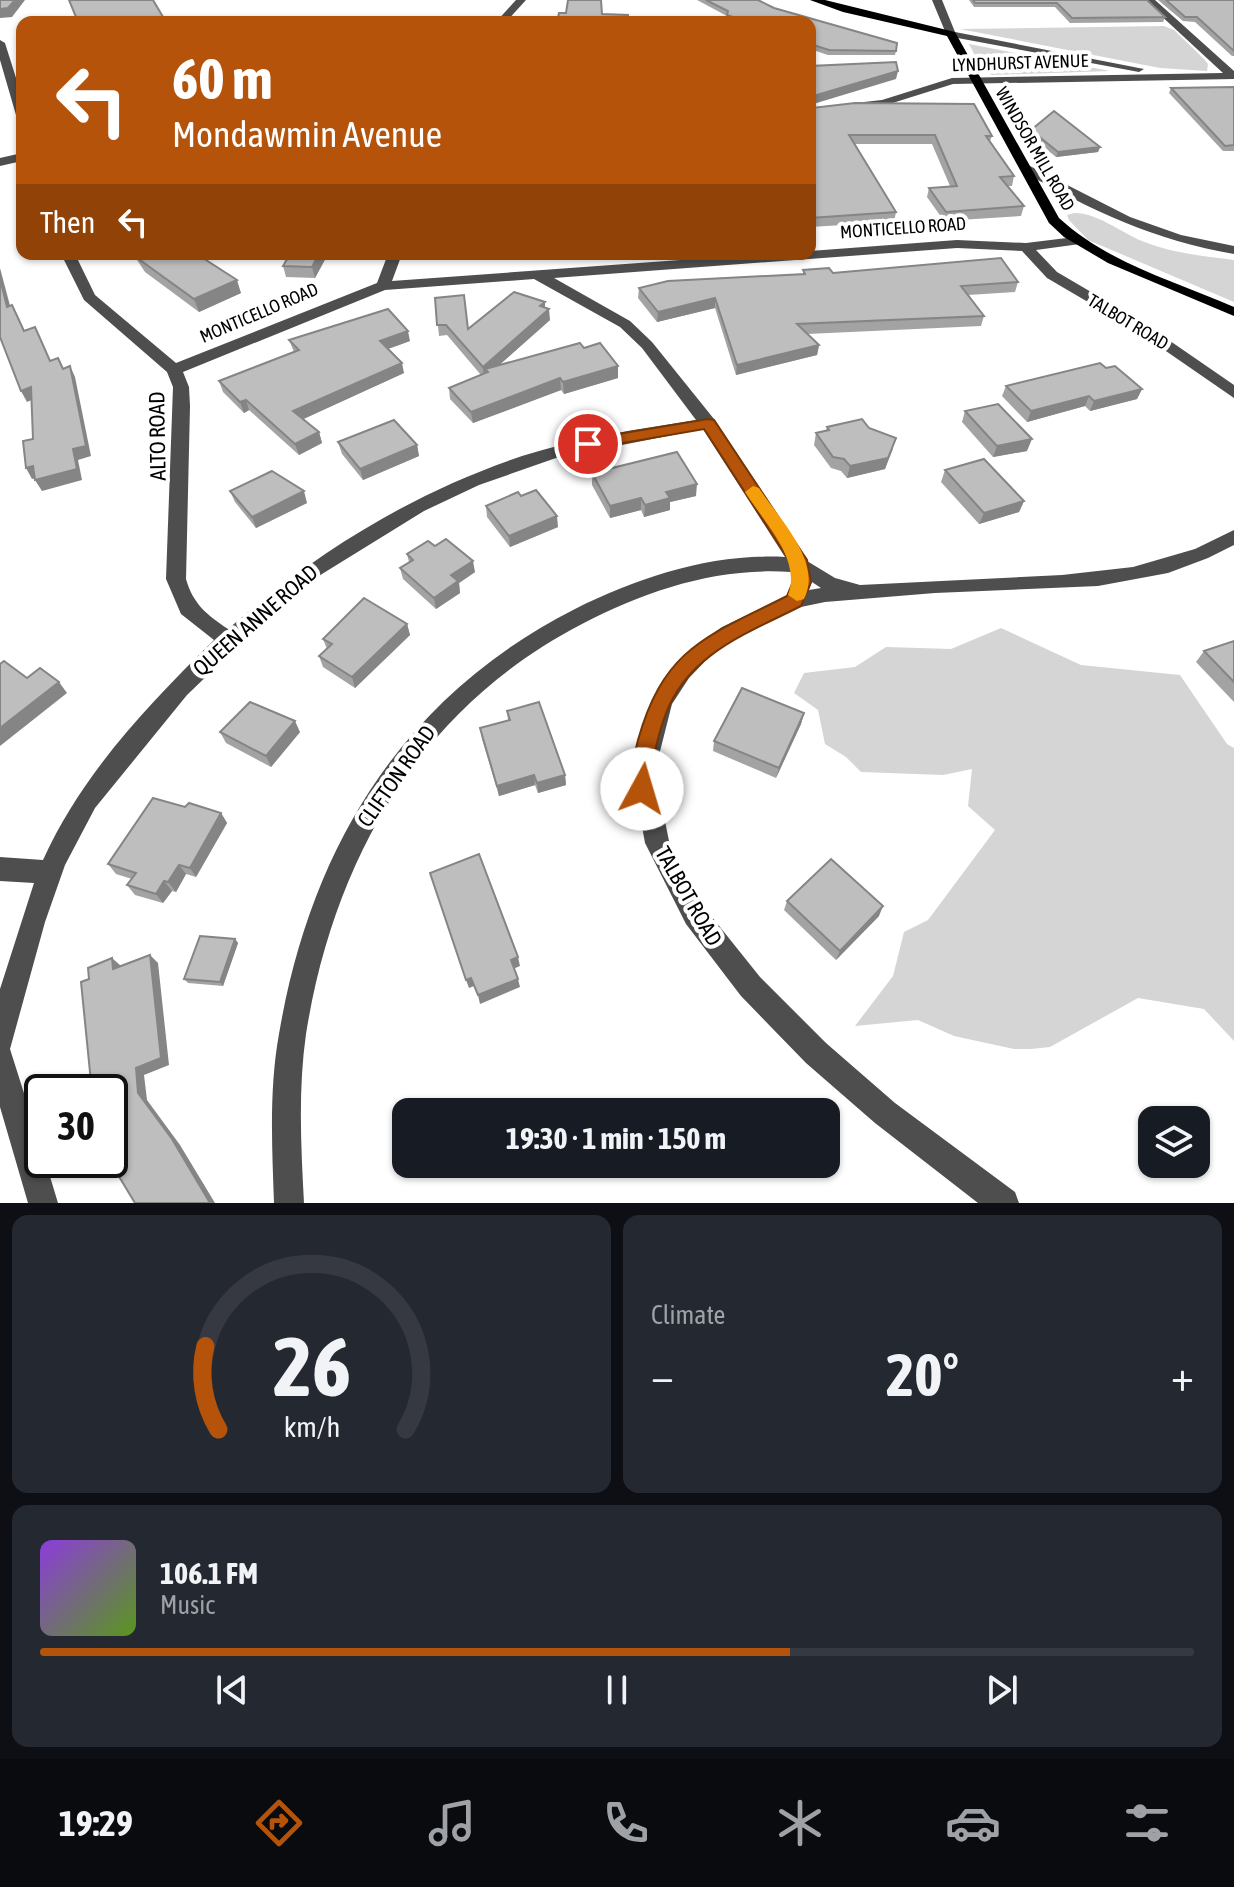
<!DOCTYPE html>
<html lang="en">
<head>
<meta charset="utf-8">
<style>
  body { margin:0; font-family:"Asap Condensed",sans-serif; background:#242831; color:#f1f3f6; height:100vh; display:flex; flex-direction:column; font-size:30px; white-space:nowrap }
  * { box-sizing:border-box; margin:0 }
  p { font-size:26px; color:#9ea1a6 }
  .icon { flex:none; width:44px; height:44px; fill:none; stroke:currentColor; stroke-width:2; stroke-linecap:round; stroke-linejoin:round }
  .map { position:relative; height:1203px; overflow:hidden }
  .panel { display:flex; flex-direction:column; gap:12px; padding:12px; background:#0d0f14; flex:1 }
  .panel>* { flex:none }
  .top-card { position:absolute; left:16px; top:16px; width:800px; height:244px; border-radius:16px; box-shadow:0 2px 6px #0004; background:#b45309; color:#fff; overflow:hidden }
  .fabs { position:absolute; left:1138px; top:1106px; display:grid; gap:16px }
  .fabs a { display:grid; place-items:center; width:72px; height:72px; border-radius:16px; background:#171b24; box-shadow:0 2px 6px #0004; font-size:40px }
  .speed { position:absolute; left:24px; top:1074px; display:flex; gap:16px; font-size:40px; font-weight:700; text-align:center }
  .speed>* { display:grid; place-content:center; width:104px; height:104px; border-radius:50%; background:#171b24; box-shadow:0 2px 6px #0004; line-height:1 }
  .speed .limit { border:4px solid #111; border-radius:12px; background:#fff; color:#111 }
  .pin { position:absolute; display:grid; place-items:center; width:68px; height:68px; color:#fff; margin:-34px; border:4px solid #fff; border-radius:50%; box-shadow:0 2px 8px #0007 }
  .me { position:absolute; width:88px; margin:-44px; rotate:6deg; stroke-linejoin:round; filter:drop-shadow(0 0 6px #0008) }
  .turn { display:flex; align-items:center; gap:28px; height:168px; padding:0 24px; font-size:36px }
  .turn .icon { width:104px; height:104px; stroke-width:2.5 }
  .turn b { display:block; font-size:56px; line-height:68px }
  .then { display:flex; align-items:center; height:76px; padding:0 24px; background:#0003; gap:16px; font-size:30px }
  .big { font-size:60px; font-weight:700; line-height:1.1 }
  .panel .tile { flex:1; display:flex; flex-direction:column; justify-content:center; gap:12px; min-width:0; padding:0 28px; border-radius:16px; background:#242831 }
  .panel .dial { align-items:center; gap:0 }
  .dial svg { height:208px; overflow:visible; fill:none; stroke:#363941; stroke-width:7; stroke-linecap:round; text-anchor:middle }
  .dial text { fill:#f1f3f6; stroke:none }
  .song { display:flex; align-items:center; gap:24px }
  .cover { width:96px; height:96px; border-radius:12px; background:linear-gradient(135deg,hsl(270 70% 55%),hsl(90 70% 35%)) }
  .played { height:8px; border-radius:4px; background:linear-gradient(90deg,#b45309 65%,#363941 65%) }
  .keys { display:flex; justify-content:space-around; direction:ltr }
  .heat { display:flex; justify-content:space-between; align-items:center; font-size:44px; direction:ltr }
  .panel .tiles { flex:1; display:grid; gap:12px; grid-template-columns:1fr 1fr }
  .tile:last-child { grid-column:span 2 }
  .trip { position:absolute; left:392px; top:1098px; width:448px; height:80px; border-radius:16px; background:#171b24; box-shadow:0 2px 6px #0004; font-weight:700; line-height:80px; text-align:center }
  .menu { display:flex; height:128px; justify-content:space-around; align-items:center; background:#090b0e; color:#9ea1a6 }
  .menu .icon { width:56px; height:56px }
  .menu .on { color:#b45309 }
  .menu b { font-size:36px; color:#f1f3f6 }
  .map>svg:first-child { display:block }
  .green { fill:#d5d5d5 }
  .lines { fill:none; stroke-linecap:round; stroke-linejoin:round }
  .minor { fill:#4e4e4e; fill-rule:evenodd }
  .major { fill:#000; fill-rule:evenodd }
  .wall { fill:#a3a3a3 }
  .shaded-wall { fill:#858585 }
  .building { fill:#bebebe; stroke:#858585; stroke-width:2 }
  .route { fill:#b45309; stroke:#753606; stroke-width:2 }
  .slow { fill:#f59e0b }
  .labels { text-anchor:middle; stroke-width:8; stroke-linejoin:round; paint-order:stroke }
  .far-street-label { font-size:18px; fill:#000; stroke:#fff }
  .street-label { font-size:22px; fill:#000; stroke:#fff }
</style>
</head>
<body>
<div class="map">
<svg width="1234" height="1203" viewBox="0 0 1234 1203">
  <rect width="100%" height="100%" fill="#fff"/>
  <!-- green -->
  <g class="green">
    <polygon points="1164,26 1174,30 1204,59 1208,64 1207,71 1160,68 960,29"/>
    <polygon points="969,44 1110,71 992,75 982,69"/>
    <path d="M1074 213C1098 213 1120 232 1142 241 1171 253 1203 256 1234 260V302L1088 240 1069 220 1067 215Z"/>
    <polygon points="1001,628 1081,665 1180,675 1227,744 1234,748 1234,1041 1204,1009 1138,998 1050,1047 1031,1049 1014,1049 954,1036 918,1020 855,1026 893,976 904,932 928,920 995,830 968,806 972,769 943,775 861,772 846,757 825,744 818,710 794,693 804,673 855,667 886,647 951,649"/>
  </g>
  <g class="lines">
    <!-- minor -->
    <g class="minor">
      <polygon points="516,0 526,0 506,22 496,22"/>
      <polygon points="932,0 942,0 955,32 1144,69 1139,72 947,36"/>
      <polygon points="1144,0 1155,0 1234,71 1234,79 953,84 883,106 810,114 810,108 882,100 952,78 1223,73"/>
      <polygon points="0,40 5,43 22,97 22,118 16,115 0,60"/>
      <polygon points="22,153 22,161 0,166 0,158"/>
      <path d="M1026 164 1130 217 1181 235 1234 246V254C1156 241 1090 210 1022 171V165Z"/>
      <path d="M1075 237 1080 238V244L1036 250 1057 272 1144 323 1234 385V398L1134 329 1047 278 1022 251 957 248 554 278 630 321 652 342 714 419 807 561 835 578 860 585 1062 575 1133 567 1195 549 1234 530V545L1208 558 1168 573 1098 586 935 593 825 602 796 608 736 639 710 656 689 678 672 704 655 771 669 841 704 907 760 977 826 1043 895 1103 1015 1192 1019 1203H978L875 1123 806 1063 741 996 686 924 645 843 632 771 654 696 674 666 696 645 722 627 787 596 792 582 791 572C717 567 647 590 582 624 421 707 334 858 306 1034 298 1090 301 1147 304 1203H274C272 1147 269 1089 279 1034 311 846 403 696 575 609 639 577 713 553 785 557L703 429 556 458 479 485 424 511 322 574 274 611 187 695 95 808 65 865 45 922 10 1049 42 1150V1160H45L58 1203H28L0 1107V989L34 883 0 881V857L43 860C82 774 147 706 214 640L181 614 166 579 173 387 167 372 84 300 61 254H75L95 295 176 363 377 283 388 254H402L392 281 763 254H810V251L957 240 1026 243ZM534 279 620 327 642 348 696 420C638 429 579 438 522 456 412 493 315 553 228 629 207 615 193 604 186 579L190 406 189 387 183 372 385 290ZM812 582 821 588 809 590Z"/>
    </g>
    <!-- major -->
    <path class="major" d="M810 0H825L955 32 1059 218C1108 263 1174 281 1234 307V316L1108 263 1064 237 1049 223 947 36 843 12Z"/>
  </g>
  <!-- wall -->
  <g class="wall">
    <polygon points="697,0 758,0 774,8 896,51 895,55 828,55 810,49 810,22 732,22 726,20 727,16"/>
    <polygon points="969,0 1147,0 1165,17 1163,22 1070,23 1055,7 974,7"/>
    <polygon points="1158,0 1234,0 1234,56 1232,56 1195,22 1183,21"/>
    <polygon points="1234,87 1234,151 1223,151 1169,93 1171,88"/>
    <polygon points="810,106 812,108 992,136 990,141 1014,176 1012,186 1008,186 1024,206 1021,216 944,221 927,197 929,188 950,186 932,144 855,144 896,212 894,222 810,227"/>
    <polygon points="1031,130 1100,147 1098,152 1056,157 1029,135"/>
    <polygon points="133,254 201,254 241,293 199,312 145,272"/>
    <polygon points="328,254 315,278 286,277 283,266"/>
    <polygon points="803,270 833,273 1018,282 1015,292 968,295 984,316 981,326 807,334 819,345 817,355 736,375 715,308 657,322 638,298 639,288 803,274"/>
    <polygon points="435,298 468,328 545,302 545,307 550,320 498,366 584,348 618,366 618,378 564,394 561,390 473,423 450,399 449,388 481,375 447,335 439,336"/>
    <polygon points="289,340 410,341 388,349 404,373 303,419 319,432 322,443 299,455 249,410 244,413 223,392 219,381 294,352"/>
    <polygon points="1106,368 1142,389 1137,399 1090,411 1085,406 1027,422 1002,396 1006,386"/>
    <polygon points="965,411 1027,451 993,457 962,422"/>
    <polygon points="827,427 869,428 893,449 885,469 847,478 841,471 831,468 814,445 816,433 826,431"/>
    <polygon points="338,442 417,445 419,456 363,480 342,454"/>
    <polygon points="945,470 1024,501 1019,512 979,524 941,482"/>
    <polygon points="592,473 696,496 670,502 670,510 644,517 641,510 610,518 592,485"/>
    <polygon points="230,491 307,503 256,528 235,502"/>
    <polygon points="521,496 558,527 510,547 487,517 486,506"/>
    <polygon points="435,546 475,572 459,583 460,593 436,609 403,579 400,568 409,562 407,554"/>
    <polygon points="407,624 410,635 355,688 323,667 319,656 327,649 323,639"/>
    <polygon points="1234,641 1234,702 1196,662 1204,651"/>
    <polygon points="507,711 565,775 566,785 538,793 535,785 499,796 482,739 480,728 508,720"/>
    <polygon points="804,713 801,724 776,778 713,751 714,741"/>
    <polygon points="220,732 300,732 271,767 226,743"/>
    <polygon points="185,807 221,813 227,823 196,877 186,874 176,892 172,891 163,903 135,895 127,885 132,879 116,874 108,864"/>
    <polygon points="787,901 879,916 836,960 784,910"/>
    <polygon points="235,939 238,943 223,986 188,983 184,979"/>
  </g>
  <!-- shaded-wall -->
  <g class="shaded-wall">
    <polygon points="15,0 25,0 12,17 0,18 0,9"/>
    <polygon points="898,71 896,79 810,105 810,97"/>
    <polygon points="1100,147 1098,152 1056,157 1058,152"/>
    <polygon points="319,254 328,254 315,278 312,267"/>
    <polygon points="0,268 13,317 7,307 0,279"/>
    <polygon points="237,280 241,293 199,312 194,299"/>
    <polygon points="715,298 715,308 657,322 658,312"/>
    <polygon points="545,302 545,313 549,309 550,320 488,375 485,369 486,376 484,378 483,367"/>
    <polygon points="408,331 410,341 382,351 380,341"/>
    <polygon points="819,345 817,355 736,375 737,365"/>
    <polygon points="402,363 404,373 297,422 293,411"/>
    <polygon points="70,366 75,377 91,456 78,460 82,480 42,491 35,480 73,449"/>
    <polygon points="618,366 618,378 564,394 563,382"/>
    <polygon points="560,378 561,390 473,423 471,412"/>
    <polygon points="31,387 36,398 27,402 21,391"/>
    <polygon points="1142,389 1137,399 1090,411 1094,401"/>
    <polygon points="1089,396 1085,406 1027,422 1031,411"/>
    <polygon points="246,400 249,410 244,413 240,402"/>
    <polygon points="319,432 322,443 299,455 295,444"/>
    <polygon points="896,438 885,469 847,478 850,466"/>
    <polygon points="1032,439 1027,451 993,457 997,446"/>
    <polygon points="417,445 419,456 363,480 360,469"/>
    <polygon points="33,466 40,477 32,479 26,468"/>
    <polygon points="697,484 696,496 670,502 670,510 644,517 645,505 666,492"/>
    <polygon points="304,491 307,503 256,528 252,517"/>
    <polygon points="641,498 641,510 610,518 610,506"/>
    <polygon points="1024,501 1019,512 979,524 984,513"/>
    <polygon points="557,516 558,527 510,547 509,536"/>
    <polygon points="473,561 475,572 459,583 460,593 436,609 434,598 451,575"/>
    <polygon points="407,624 410,635 355,688 352,677"/>
    <polygon points="59,682 67,693 0,746 0,728"/>
    <polygon points="804,713 801,724 776,778 779,768"/>
    <polygon points="295,721 300,732 271,767 266,756"/>
    <polygon points="534,775 535,785 499,796 497,786"/>
    <polygon points="565,775 566,785 538,793 537,783"/>
    <polygon points="221,813 227,823 196,877 190,868"/>
    <polygon points="179,865 186,874 176,892 168,882"/>
    <polygon points="164,881 172,891 163,903 156,894"/>
    <polygon points="883,906 879,916 836,960 840,951"/>
    <polygon points="235,939 238,943 223,986 220,982"/>
    <polygon points="150,955 158,963 169,1065 144,1075 147,1100 180,1145 215,1203 210,1203 138,1093 136,1068"/>
    <polygon points="518,957 520,966 513,969 511,960"/>
    <polygon points="112,958 121,966 113,969"/>
    <polygon points="471,978 474,986 469,988 466,980"/>
    <polygon points="518,979 520,987 480,1004 478,995"/>
  </g>
  <!-- building -->
  <g class="building">
    <polygon points="0,0 15,0 8,8 0,9"/>
    <polygon points="69,0 153,0 166,22 78,22"/>
    <polygon points="568,0 601,0 602,14 628,15 628,22 557,22 559,13 566,13"/>
    <polygon points="706,0 758,0 774,8 897,43 896,51 829,50 810,44 810,22 746,22 727,15 728,11"/>
    <polygon points="973,0 1147,0 1165,17 1072,18 1057,3 975,3"/>
    <polygon points="1166,0 1234,0 1234,51 1197,17 1185,17"/>
    <polygon points="896,62 898,71 810,97 810,66"/>
    <polygon points="1234,87 1234,145 1225,146 1171,88"/>
    <polygon points="855,103 974,104 992,136 986,136 1014,176 1000,177 1024,206 946,212 929,188 957,186 935,135 849,135 896,212 810,218 810,106 812,108"/>
    <polygon points="1054,111 1100,147 1058,152 1031,130"/>
    <polygon points="136,254 201,254 203,258 237,280 194,299 140,260"/>
    <polygon points="290,254 319,254 312,267 283,266"/>
    <polygon points="1001,258 1018,282 961,286 984,316 797,324 819,345 737,365 715,298 658,312 639,288 668,281 805,274 803,270 829,268 833,273"/>
    <polygon points="0,279 7,307 12,305 24,331 35,327 50,361 58,358 63,369 70,366 86,446 73,449 77,469 35,480 33,466 26,468 23,441 33,439 31,387 21,391 0,337"/>
    <polygon points="514,292 545,302 540,306 549,309 483,367 446,325 437,325 435,298 464,295 468,329"/>
    <polygon points="388,309 408,331 380,341 402,363 293,411 319,432 295,444 246,400 240,402 219,381 299,350 289,340"/>
    <polygon points="580,343 584,348 600,343 618,366 563,382 560,378 471,412 449,388 488,372 485,369"/>
    <polygon points="1100,363 1106,368 1115,366 1142,389 1094,401 1089,396 1031,411 1006,386"/>
    <polygon points="998,404 1032,439 997,446 965,411"/>
    <polygon points="862,419 869,428 896,438 888,458 850,466 844,459 833,457 816,433 829,430 827,427"/>
    <polygon points="394,420 417,445 360,469 338,442"/>
    <polygon points="677,452 697,484 666,492 670,498 645,505 641,498 610,506 592,473"/>
    <polygon points="984,459 1024,501 984,513 945,470"/>
    <polygon points="272,471 304,491 252,517 230,491"/>
    <polygon points="536,490 557,516 509,536 486,506 518,492 521,496"/>
    <polygon points="446,539 473,561 451,575 458,581 434,598 400,568 413,560 407,554 428,541 435,546"/>
    <polygon points="364,598 407,624 352,677 319,656 332,644 323,639"/>
    <polygon points="1234,641 1234,682 1204,651"/>
    <polygon points="4,661 27,678 40,668 59,682 0,728 0,664"/>
    <polygon points="742,688 804,713 779,768 714,741"/>
    <polygon points="250,702 295,721 266,756 220,732"/>
    <polygon points="539,702 565,775 537,783 534,775 497,786 480,728 510,720 507,711"/>
    <polygon points="153,798 185,807 189,803 221,813 190,868 179,865 168,882 164,881 156,894 127,885 136,873 108,864"/>
    <polygon points="479,854 518,957 511,960 518,979 478,995 471,978 466,980 430,873"/>
    <polygon points="831,859 883,906 840,951 787,901"/>
    <polygon points="200,936 235,939 220,982 184,979"/>
    <polygon points="150,955 161,1058 136,1068 138,1093 172,1139 210,1203 135,1203 109,1160 110,1092 92,1092 81,982 89,979 88,968 112,958 113,969"/>
  </g>
  <!-- route -->
  <path class="route" d="M708 419 714 420 807 560 811 582 801 606C748 633 687 654 665 716 661 727 657 741 655 752 653 767 656 782 649 795L642 798 635 795C628 781 634 756 638 740 664 647 708 636 787 596L793 582 792 565 704 429 588 449 580 444 588 439Z"/>
  <!-- slow -->
  <path class="slow" d="M753 486 759 488C779 519 823 562 804 599L797 601 788 595C802 559 763 521 745 492Z"/>
  <g class="labels">
    <!-- far-street labels -->
    <g class="far-street-label">
      <text transform="translate(1020 63) rotate(-2)" y="6">LYNDHURST AVENUE</text>
      <text transform="translate(1035 149) rotate(60)" y="6">WINDSOR MILL ROAD</text>
      <text transform="translate(903 228) rotate(-4)" y="6">MONTICELLO ROAD</text>
      <text transform="translate(259 313) rotate(-23)" y="6">MONTICELLO ROAD</text>
      <text transform="translate(1128 322) rotate(31)" y="6">TALBOT ROAD</text>
    </g>
    <!-- street labels -->
    <g class="street-label">
      <text transform="translate(157 436) rotate(-91)" y="8">ALTO ROAD</text>
      <text transform="translate(255 620) rotate(-41)" y="8">QUEEN ANNE ROAD</text>
      <text transform="translate(396 776) rotate(-55)" y="8">CLIFTON ROAD</text>
      <text transform="translate(689 896) rotate(60)" y="8">TALBOT ROAD</text>
    </g>
  </g>
</svg>
<div class="fabs">
<a><svg class="icon" aria-label="layers" viewBox="0 0 24 24"><path d="M12 4l9 5-9 5-9-5zM3 14l9 5 9-5"/></svg></a>
</div>
<div class="speed"><div class="limit">30</div></div>
<div class="pin" style="left:588px;top:444px;background:#d93025"><svg class="icon" aria-label="arrive" viewBox="0 0 24 24"><path d="M6 21V4h12l-3 4 3 4H6"/></svg></div>
<svg class="me" style="left:642px;top:789px" viewBox="-20 -20 40 40"><circle r="19" fill="#fff"/><path d="M0-13L10 11 0 6-10 11z" fill="#b45309"/></svg>
<div class="trip">19:30 · 1 min · 150 m</div>
<div class="top-card">
<div class="turn"><svg class="icon" aria-label="left" viewBox="0 0 24 24"><path d="M17 20v-9H6M10 6l-5 5 5 5"/></svg><div><b>60 m</b>Mondawmin Avenue</div></div>
<div class="then">Then<svg class="icon" aria-label="left" viewBox="0 0 24 24"><path d="M17 20v-9H6M10 6l-5 5 5 5"/></svg></div>
</div>
</div>
<section class="panel">
<div class="tiles">
<div class="tile dial"><svg viewBox="0 0 100 80">
<path d="M14 69A42 42 0 1 1 86 69"/>
<path d="M14 69A42 42 0 0 1 9 37" stroke="#b45309"/>
<text x="50" y="56" font-size="32" font-weight="700">26</text>
<text x="50" y="72" font-size="11">km/h</text>
</svg></div>
<div class="tile"><p>Climate</p>
<div class="heat"><a>−</a><b class="big">20°</b><a>+</a></div>
</div>
<div class="tile">
<div class="song"><i class="cover"></i><div><b>106.1 FM</b><p>Music</p></div></div>
<div class="played"></div>
<div class="keys"><svg class="icon" aria-label="previous" viewBox="0 0 24 24"><path d="M18 5L8 12l10 7zM5 5v14"/></svg><svg class="icon" aria-label="pause" viewBox="0 0 24 24"><path d="M8 5v14M16 5v14"/></svg><svg class="icon" aria-label="next" viewBox="0 0 24 24"><path d="M6 5l10 7-10 7zM19 5v14"/></svg></div>
</div>
</div>
</section>
<nav class="menu">
<b>19:29</b>
<svg class="icon on" aria-label="directions" viewBox="0 0 24 24"><path d="M12 3l9 9-9 9-9-9zM9 14v-3h6M13 9l2 2-2 2"/></svg>
<svg class="icon" aria-label="music" viewBox="0 0 24 24"><path d="M9 18V5l10-2v13"/><circle cx="6" cy="18" r="3"/><circle cx="16" cy="16" r="3"/></svg>
<svg class="icon" aria-label="phone" viewBox="0 0 24 24"><path d="M5 4h4l2 5-3 2q2 4 5 5l2-3 5 2v4C11 20 4 13 5 4z"/></svg>
<svg class="icon" aria-label="climate" viewBox="0 0 24 24"><path d="M12 3v18M4 7l16 10M4 17L20 7"/></svg>
<svg class="icon" aria-label="car" viewBox="0 0 24 24"><path d="M5 17H2v-5l4-1 3-4h7l3 4 3 1v5h-3M9 17h6M6 11h13"/><circle cx="7" cy="17" r="2"/><circle cx="17" cy="17" r="2"/></svg>
<svg class="icon" aria-label="filters" viewBox="0 0 24 24"><path d="M4 7h16M4 17h16"/><circle cx="9" cy="7" r="2"/><circle cx="15" cy="17" r="2"/></svg>
</nav>
</body>
</html>
